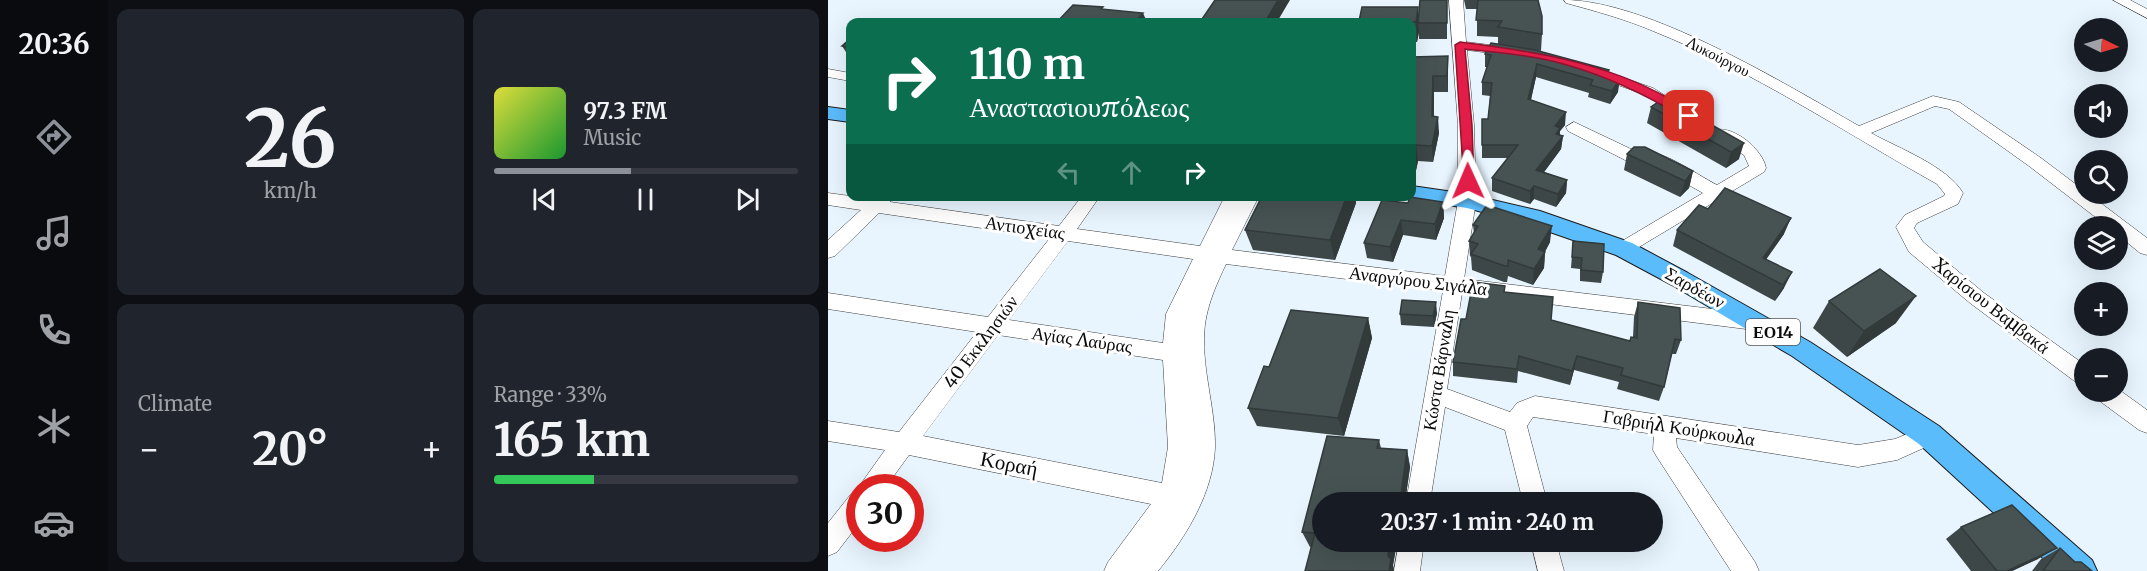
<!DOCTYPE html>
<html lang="en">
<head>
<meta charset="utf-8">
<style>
  body { margin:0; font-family:Merriweather,serif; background:#20242c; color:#f1f3f6; height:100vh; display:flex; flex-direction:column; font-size:22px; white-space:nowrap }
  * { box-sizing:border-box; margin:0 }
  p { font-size:20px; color:#9ea1a6 }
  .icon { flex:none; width:33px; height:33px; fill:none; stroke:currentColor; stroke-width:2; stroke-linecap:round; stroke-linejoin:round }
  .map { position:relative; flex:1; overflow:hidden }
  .drawer { display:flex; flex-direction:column; gap:9px; padding:9px; background:#0d0f14; width:720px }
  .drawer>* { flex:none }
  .hud { position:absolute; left:18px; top:18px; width:570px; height:183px; border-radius:12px; box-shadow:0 6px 24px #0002; background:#0b6e4f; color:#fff; overflow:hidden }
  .needle { width:39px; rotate:95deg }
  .fabs { position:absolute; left:1246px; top:18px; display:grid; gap:12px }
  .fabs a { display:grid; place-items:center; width:54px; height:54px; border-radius:50%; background:#171b24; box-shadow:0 6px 24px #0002; font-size:30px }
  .speed { position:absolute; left:18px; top:474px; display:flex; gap:12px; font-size:30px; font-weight:700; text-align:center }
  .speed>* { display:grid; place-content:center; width:78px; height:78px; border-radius:50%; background:#171b24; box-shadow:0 6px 24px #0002; line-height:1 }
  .speed .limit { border:9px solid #d22; background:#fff; color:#111 }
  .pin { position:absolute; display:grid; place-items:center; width:51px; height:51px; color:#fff; margin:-26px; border-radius:12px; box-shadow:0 3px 9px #0006 }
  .me { position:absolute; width:66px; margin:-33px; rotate:359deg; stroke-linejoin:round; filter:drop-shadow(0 0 4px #0008) }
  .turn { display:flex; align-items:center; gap:21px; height:126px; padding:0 24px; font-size:27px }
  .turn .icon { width:78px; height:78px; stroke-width:2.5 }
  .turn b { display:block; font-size:42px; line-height:51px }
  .lanes { display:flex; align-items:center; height:57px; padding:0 24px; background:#0003; justify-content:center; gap:30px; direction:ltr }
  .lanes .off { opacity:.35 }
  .big { font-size:45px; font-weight:700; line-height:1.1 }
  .drawer .tile { flex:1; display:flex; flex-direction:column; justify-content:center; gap:9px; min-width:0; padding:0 21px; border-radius:12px; background:#20242c }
  .drawer .dial { align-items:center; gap:0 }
  .dial b { font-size:78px; line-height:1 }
  .song { display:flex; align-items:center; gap:18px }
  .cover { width:72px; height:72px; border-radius:9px; background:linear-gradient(135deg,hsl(60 70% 55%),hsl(130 70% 35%)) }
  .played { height:6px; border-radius:3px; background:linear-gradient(90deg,#8c9099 45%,#363941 45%) }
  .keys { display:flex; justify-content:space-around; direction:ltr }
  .heat { display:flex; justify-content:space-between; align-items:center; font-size:33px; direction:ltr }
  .charge { height:9px; border-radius:4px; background:linear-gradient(90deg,#34c759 33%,#363941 0) }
  .drawer .tiles { flex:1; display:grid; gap:9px; grid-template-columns:repeat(2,1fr) }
  .trip { position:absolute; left:484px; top:492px; width:351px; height:60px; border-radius:30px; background:#171b24; box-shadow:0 6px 24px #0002; font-weight:700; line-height:60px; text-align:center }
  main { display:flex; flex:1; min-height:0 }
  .tab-bar { display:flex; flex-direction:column; width:108px; justify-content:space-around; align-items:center; background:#090b0e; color:#9ea1a6 }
  .tab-bar .icon { width:42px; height:42px }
  .tab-bar .selected { color:#8c9099 }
  .tab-bar b { font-size:27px; color:#f1f3f6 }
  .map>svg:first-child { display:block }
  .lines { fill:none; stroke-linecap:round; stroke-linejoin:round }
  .minor-casing { stroke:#3d3d3d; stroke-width:1 }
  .major-casing { stroke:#1b1b1b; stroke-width:2 }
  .minor { fill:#fff; fill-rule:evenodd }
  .major { fill:#5bbcfb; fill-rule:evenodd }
  .wall { fill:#3d4747 }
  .shaded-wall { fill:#323a3a }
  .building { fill:#475353; stroke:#323a3a; stroke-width:1.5 }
  .route { fill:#e11d48; stroke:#92132f; stroke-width:1.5 }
  .labels { text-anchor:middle; stroke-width:6; stroke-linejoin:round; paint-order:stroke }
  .far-street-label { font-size:15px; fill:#0a0a0a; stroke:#fff }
  .shield { fill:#fff; stroke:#545454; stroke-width:1.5 }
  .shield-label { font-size:16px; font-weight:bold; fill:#0a0a0a }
  .street-label { font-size:18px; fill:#0a0a0a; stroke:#fff }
  .near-street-label { font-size:21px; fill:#0a0a0a; stroke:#fff }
</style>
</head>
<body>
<main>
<nav class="tab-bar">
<b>20:36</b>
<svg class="icon selected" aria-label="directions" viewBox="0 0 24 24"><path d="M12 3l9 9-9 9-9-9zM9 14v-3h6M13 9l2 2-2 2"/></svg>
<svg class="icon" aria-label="music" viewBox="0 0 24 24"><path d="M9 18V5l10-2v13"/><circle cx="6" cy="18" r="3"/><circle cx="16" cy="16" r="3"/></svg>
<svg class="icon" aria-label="phone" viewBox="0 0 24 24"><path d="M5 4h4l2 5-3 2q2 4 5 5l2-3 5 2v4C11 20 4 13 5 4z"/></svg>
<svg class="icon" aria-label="climate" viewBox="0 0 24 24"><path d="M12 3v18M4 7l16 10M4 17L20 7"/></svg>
<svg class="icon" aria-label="car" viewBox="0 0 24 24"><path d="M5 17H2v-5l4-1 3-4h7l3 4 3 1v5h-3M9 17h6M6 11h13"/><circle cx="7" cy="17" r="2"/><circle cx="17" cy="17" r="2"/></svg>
</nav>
<section class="drawer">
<div class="tiles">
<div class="tile dial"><b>26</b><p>km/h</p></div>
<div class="tile">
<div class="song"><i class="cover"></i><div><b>97.3 FM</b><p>Music</p></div></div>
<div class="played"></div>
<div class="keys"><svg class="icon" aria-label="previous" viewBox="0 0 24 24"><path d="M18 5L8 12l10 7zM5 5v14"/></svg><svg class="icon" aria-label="pause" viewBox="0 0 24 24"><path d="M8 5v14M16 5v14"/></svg><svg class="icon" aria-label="next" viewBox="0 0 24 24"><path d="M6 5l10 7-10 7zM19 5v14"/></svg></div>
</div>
<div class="tile"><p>Climate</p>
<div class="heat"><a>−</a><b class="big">20°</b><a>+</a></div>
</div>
<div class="tile"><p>Range · 33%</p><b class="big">165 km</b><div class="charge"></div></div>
</div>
</section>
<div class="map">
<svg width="1319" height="571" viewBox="0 0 1319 571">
  <rect width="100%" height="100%" fill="#e8f5ff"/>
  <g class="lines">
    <defs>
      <g id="minor">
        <path d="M621 0H635L638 42 686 48 693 52 686 56 639 50 646 125 648 201 636 279 926 314 933 316 936 322 933 328 926 330 634 293 619 389 682 412 689 403 707 396 1030 445 1067 439 1101 425 1109 428 1112 435 1109 442 1069 460 1030 467 848 438 849 447 927 562 931 571H903L829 457 825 450 826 434 705 417 699 426 719 502H695L677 430 617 407 602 502H578L615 291 398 264C389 283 380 303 377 324 372 366 388 407 387 448 385 493 358 537 330 571H276L280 562 323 504 81 455 57 488H32V522L9 552 0 556V523L23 494 31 491 30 488 57 450 0 441V421L71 432 149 332 0 309V293L160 317 222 238 51 213 7 256 0 258V240L33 210 0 205V193L44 199 47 196H61L62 202 231 226 254 196H272L249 229 372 246 397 196H431L404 250 617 276 630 201V125ZM240 241 365 259 338 314 335 343 181 320ZM170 335 335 360 340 447 334 483 95 436Z"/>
        <path d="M736 0C820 0 957 84 1031 126L1105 96 1131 102 1213 158 1319 238V255L1312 253 1290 235V226H1279L1201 166 1121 109 1107 106 1043 133C1070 148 1119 166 1135 193L1130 204 1089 223 1086 228 1095 242 1156 293 1257 365V386L1249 383 1142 303 1081 252 1068 227 1077 215 1116 196 1117 194 1109 184C1016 132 925 71 825 31 797 19 767 11 738 3Z"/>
        <polygon points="1285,0 1302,0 1319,9 1319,18"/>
        <polygon points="767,68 825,88 865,113 857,118 851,116 815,94 762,75 760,72 762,69"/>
        <polygon points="0,69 22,73 22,81 0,77"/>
        <path d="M746 122 805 150C834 148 864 172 889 185L921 166 916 155 887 138 885 134 887 130C906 125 935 150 938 168L936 172 796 256 789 254 787 249 789 244 875 193 825 165 814 161 797 160 740 131 738 127Z"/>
        <polygon points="1290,389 1319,410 1319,433 1311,430 1269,399 1266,392 1290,392"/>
        <polygon points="571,542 596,542 592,571 566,571"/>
        <polygon points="703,542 728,542 736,571 710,571"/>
      </g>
      <g id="major">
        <polygon points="0,107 22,110 22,122 0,119"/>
        <polygon points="584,186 639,194 712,211 804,243 860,273 982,342 1111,426 1264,560 1269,571 1229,571 1091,444 964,356 844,285 788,255 699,224 639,208 576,198 575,196 584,196"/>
      </g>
    </defs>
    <!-- minor casing -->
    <use href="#minor" class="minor-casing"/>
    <!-- major casing -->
    <use href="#major" class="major-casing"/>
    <!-- minor -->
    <use href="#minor" class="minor"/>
    <!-- major -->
    <use href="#major" class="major"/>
  </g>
  <!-- wall -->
  <g class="wall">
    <polygon points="619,0 619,39 591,39 591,32 589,42 584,42 584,22 532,22 531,21 590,17"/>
    <polygon points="636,0 710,0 714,34 713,51 670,44 670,37 649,36 649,9 638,9"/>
    <polygon points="22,39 22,58 14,46"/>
    <polygon points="657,54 781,70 780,76 790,92 782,104 760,97 761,93 708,77 703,100 737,125 732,131 732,135 735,136 733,149 716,172 739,180 738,193 728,207 706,199 702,204 664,191 664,178 680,158 654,158 654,119 660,119 662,96 654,95 654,82 659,67 657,67"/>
    <polygon points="620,56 620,92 606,92 606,116 611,133 605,162 590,161 587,175 584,174 584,57"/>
    <polygon points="836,98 911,159 898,168 819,123 823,107"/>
    <polygon points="799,154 865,171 861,188 852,197 796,170"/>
    <polygon points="434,196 527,196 528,203 507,260 425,250 417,230"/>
    <polygon points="615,202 616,218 608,240 575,235 565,262 539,258 536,243 580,203"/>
    <polygon points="880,209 956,234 938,259 956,288 947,301 845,246 849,230"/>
    <polygon points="645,225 722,242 717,252 716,268 705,285 680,276 679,282 676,282 644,270 643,257 642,256 641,241 646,234"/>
    <polygon points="745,241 775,272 773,283 752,281 752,269 743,268"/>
    <polygon points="677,292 723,320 802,341 805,337 806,317 810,302 853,340 848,354 844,354 836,387 831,401 789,389 791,382 746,370 742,385 690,371 689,383 625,376 625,362 638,319"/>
    <polygon points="1001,301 1068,323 1019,357 985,328"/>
    <polygon points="609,313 606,327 573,325 572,314"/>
    <polygon points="540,318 544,338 516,436 429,426 420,408"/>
    <polygon points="499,436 551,440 553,448 579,450 582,467 577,502 495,502 495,542 569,542 565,565 566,571 477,571 483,547 482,547 474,532"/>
    <polygon points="1133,527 1210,559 1184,571 1143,571 1118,539"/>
    <polygon points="1232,548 1247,562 1264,571 1204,571 1213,559"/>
  </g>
  <!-- shaded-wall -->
  <g class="shaded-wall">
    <polygon points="450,0 462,0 449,22 437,22"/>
    <polygon points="590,7 591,23 590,23 591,32 589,42 588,22"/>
    <polygon points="315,13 319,22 307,22"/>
    <polygon points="620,56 620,92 619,76"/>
    <polygon points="709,64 708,77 700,112 700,99"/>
    <polygon points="605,76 606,92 605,132 604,116"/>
    <polygon points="792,79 790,92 782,104 784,91"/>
    <polygon points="738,112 737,125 732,131 731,140 735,136 733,149 708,183 708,170 727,126"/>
    <polygon points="610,117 611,133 605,162 604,146"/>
    <polygon points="916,143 911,159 898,168 903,152"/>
    <polygon points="588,145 590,161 587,175 585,159"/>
    <polygon points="865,171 861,188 852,197 857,181"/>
    <polygon points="739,180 738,193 728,207 730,194"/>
    <polygon points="706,186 706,199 702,204 702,191"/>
    <polygon points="519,196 527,196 528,203 507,260 502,240"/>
    <polygon points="615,202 616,218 608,240 607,224"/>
    <polygon points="963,218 956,234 928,274 935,258"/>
    <polygon points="573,220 575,235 565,262 562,247"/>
    <polygon points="724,226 722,242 710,264 717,252 716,268 705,285 706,269 710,249"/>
    <polygon points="964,272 956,288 947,301 955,285"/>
    <polygon points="1088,296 1068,323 1019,357 1036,331"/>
    <polygon points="608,302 609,313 606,327 605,316"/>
    <polygon points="540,318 544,338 516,436 510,418"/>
    <polygon points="749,356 746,370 742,385 744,371"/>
    <polygon points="579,450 582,467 577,502 572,502"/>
    <polygon points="562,542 569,542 565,565 566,571 561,571 560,556"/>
    <polygon points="1229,548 1210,559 1184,571 1179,571"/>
  </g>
  <!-- building -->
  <g class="building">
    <polygon points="387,0 450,0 437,22 442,22 372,22"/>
    <polygon points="592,0 619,0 619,23 590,23"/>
    <polygon points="650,0 710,0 714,16 714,34 670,27 674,21 648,20"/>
    <polygon points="245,5 275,7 273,9 315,13 307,22 229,22"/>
    <polygon points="534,7 590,7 588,22 531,21"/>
    <polygon points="22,39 22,47 14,46"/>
    <polygon points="663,43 707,50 781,70 778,75 792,79 784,91 762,85 765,80 709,64 700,99 738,112 727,126 732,128 728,134 735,136 708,170 739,180 730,194 706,186 702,191 664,178 690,145 654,145 654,119 660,119 664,83 654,82 663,55 657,54"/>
    <polygon points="620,56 619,76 605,76 604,116 610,117 604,146 588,145 585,159 584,158 584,57"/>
    <polygon points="836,98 916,143 903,152 823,107"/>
    <polygon points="806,147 817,147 865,171 857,181 799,154"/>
    <polygon points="897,188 963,218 935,258 964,272 955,285 849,230 871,205 880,209"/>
    <polygon points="434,196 519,196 502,240 417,230"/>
    <polygon points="582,197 615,202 607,224 573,220 562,247 536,243 554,200 580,203"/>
    <polygon points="659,205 724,226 710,249 717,252 706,269 680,260 680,266 677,266 643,254 650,244 641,241 650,226 645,225"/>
    <polygon points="745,241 776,244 775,272 753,270 754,258 744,257"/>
    <polygon points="1052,269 1088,296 1036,331 1001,301"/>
    <polygon points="645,282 677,286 676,292 725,297 723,320 802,341 803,337 809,338 810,302 852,308 853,340 847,339 836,387 793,375 795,368 749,356 744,371 691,356 689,369 625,362 633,319 638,319"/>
    <polygon points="574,300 608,302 605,316 572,314"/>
    <polygon points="463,310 540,318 510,418 420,408 436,366 441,367"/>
    <polygon points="499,436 551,440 549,448 579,450 572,502 495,502 495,542 562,542 560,556 563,559 561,571 477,571 487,533 474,532"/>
    <polygon points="1184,505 1229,548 1179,571 1169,571 1133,527"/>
    <polygon points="1232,548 1247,562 1253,562 1264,571 1215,571"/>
  </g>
  <!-- route -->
  <path class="route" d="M632 42C704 51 776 62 840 98 848 104 860 108 867 116L865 118H857C820 96 781 77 739 65 706 55 671 53 637 49L644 125 646 181 640 185 636 184 627 45Z"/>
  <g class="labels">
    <!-- far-street labels -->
    <g class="far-street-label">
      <text transform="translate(890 57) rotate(27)" y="5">Λυκούργου</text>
    </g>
    <!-- shield labels -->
    <rect class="shield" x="918" y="319" width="54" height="26" rx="4.5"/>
    <g class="shield-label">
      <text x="945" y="338">ΕΟ14</text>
    </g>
    <!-- street labels -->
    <g class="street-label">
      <text transform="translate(197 228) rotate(8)" y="6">Αντιοχείας</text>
      <text transform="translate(590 281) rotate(7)" y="6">Αναργύρου Σιγάλα</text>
      <text transform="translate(867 288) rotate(29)" y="6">Σαρδέων</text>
      <text transform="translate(1163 306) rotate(38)" y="6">Χαρίσιου Βαμβακά</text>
      <text transform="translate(254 340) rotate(8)" y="6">Αγίας Λαύρας</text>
      <text transform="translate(153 342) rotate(-53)" y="6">40 Εκκλησιών</text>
      <text transform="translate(611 370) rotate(-81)" y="6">Κώστα Βάρναλη</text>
      <text transform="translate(851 428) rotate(9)" y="6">Γαβριήλ Κούρκουλα</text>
    </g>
    <!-- near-street labels -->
    <g class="near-street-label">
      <text transform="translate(181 464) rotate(11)" y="7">Κοραή</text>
    </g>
  </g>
</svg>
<div class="fabs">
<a><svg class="needle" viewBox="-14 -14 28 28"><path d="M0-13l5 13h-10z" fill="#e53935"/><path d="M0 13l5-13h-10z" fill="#9ea1a6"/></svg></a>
<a><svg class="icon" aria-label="sound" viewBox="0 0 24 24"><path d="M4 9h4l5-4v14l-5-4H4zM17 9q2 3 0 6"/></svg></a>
<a><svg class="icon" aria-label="search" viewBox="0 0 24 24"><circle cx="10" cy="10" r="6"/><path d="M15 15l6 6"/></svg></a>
<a><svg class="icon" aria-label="layers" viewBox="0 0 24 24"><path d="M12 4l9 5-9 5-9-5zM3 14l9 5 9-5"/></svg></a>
<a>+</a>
<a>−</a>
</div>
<div class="speed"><div class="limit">30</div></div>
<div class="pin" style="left:861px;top:116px;background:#d93025"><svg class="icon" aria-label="arrive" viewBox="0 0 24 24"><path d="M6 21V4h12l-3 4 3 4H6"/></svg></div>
<svg class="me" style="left:640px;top:181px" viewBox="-20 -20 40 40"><path d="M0-17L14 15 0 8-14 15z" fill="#e11d48" stroke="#fff" stroke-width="4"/></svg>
<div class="trip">20:37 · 1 min · 240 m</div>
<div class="hud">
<div class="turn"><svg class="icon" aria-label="right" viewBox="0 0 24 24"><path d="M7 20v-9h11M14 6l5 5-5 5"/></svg><div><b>110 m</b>Αναστασιουπόλεως</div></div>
<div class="lanes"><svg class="icon off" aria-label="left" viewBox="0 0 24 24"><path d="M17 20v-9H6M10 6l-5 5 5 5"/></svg><svg class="icon off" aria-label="ahead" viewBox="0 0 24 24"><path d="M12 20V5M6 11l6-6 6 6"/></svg><svg class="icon" aria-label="right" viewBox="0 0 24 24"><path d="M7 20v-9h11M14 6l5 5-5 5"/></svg></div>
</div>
</div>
</main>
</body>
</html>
